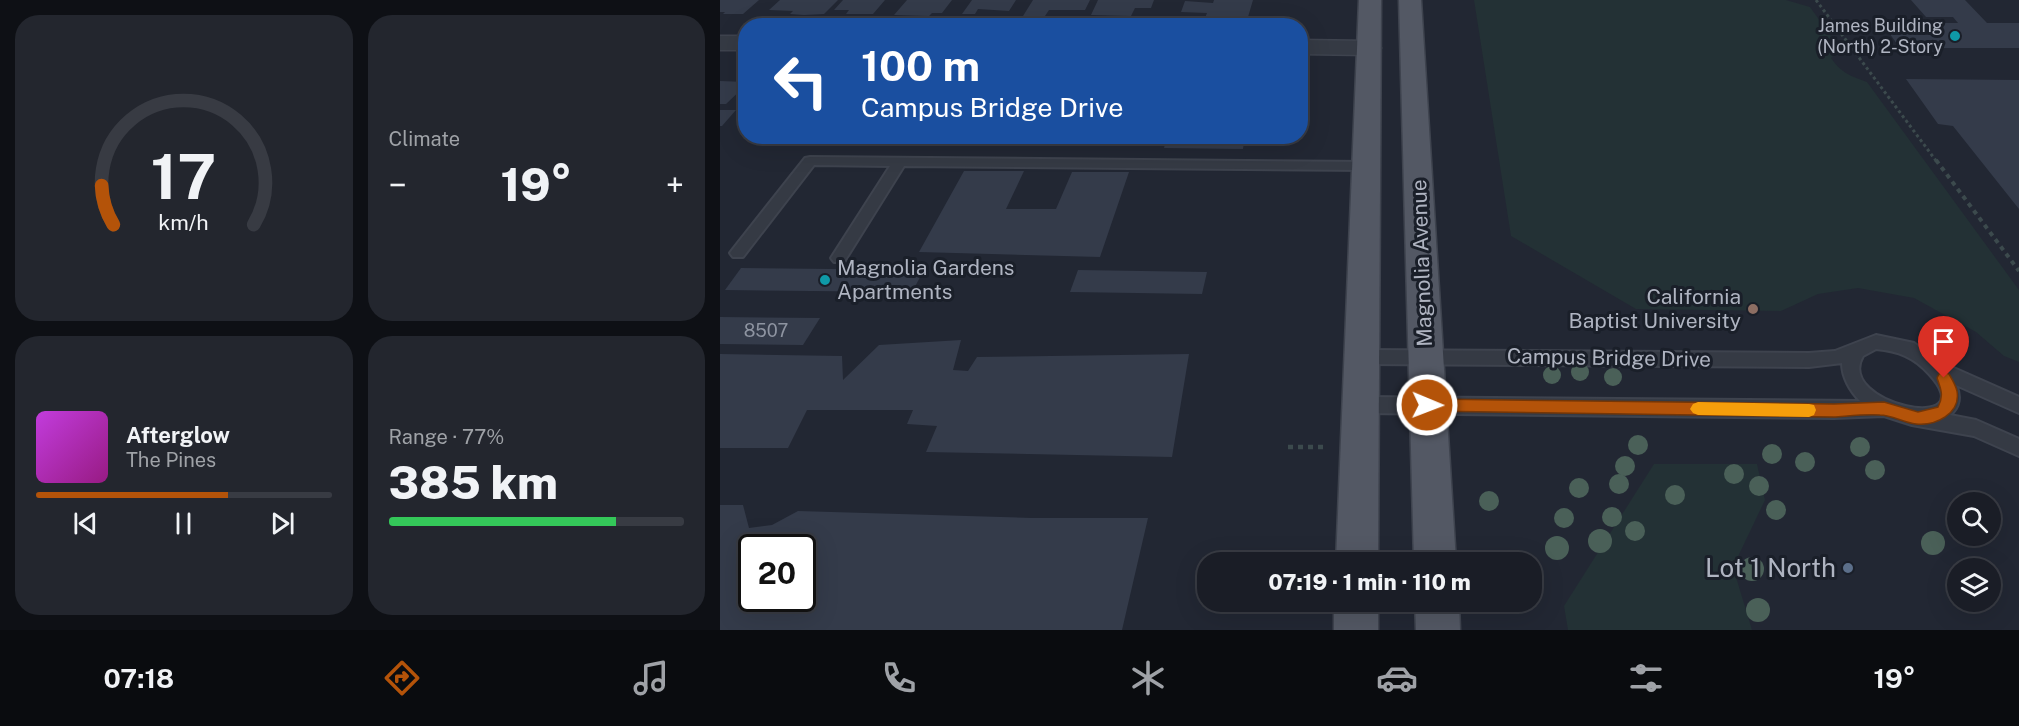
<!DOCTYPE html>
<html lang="en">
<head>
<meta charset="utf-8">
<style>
  body { margin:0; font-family:"Public Sans",sans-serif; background:#23262e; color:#f1f3f6; height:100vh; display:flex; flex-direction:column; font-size:22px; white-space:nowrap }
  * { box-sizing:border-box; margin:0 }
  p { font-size:20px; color:#9fa2a7 }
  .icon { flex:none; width:33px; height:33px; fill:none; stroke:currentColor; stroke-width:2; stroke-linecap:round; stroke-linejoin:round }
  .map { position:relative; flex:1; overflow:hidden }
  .details { display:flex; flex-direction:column; gap:15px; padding:15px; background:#0e1015; width:720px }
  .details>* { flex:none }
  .guide { position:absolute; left:18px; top:18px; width:570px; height:126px; border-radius:24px; box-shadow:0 6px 24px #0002,0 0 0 2px #383b43; background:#1a4fa0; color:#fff; overflow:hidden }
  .fabs { position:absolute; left:1227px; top:492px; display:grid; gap:12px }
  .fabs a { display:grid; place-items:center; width:54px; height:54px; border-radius:50%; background:#1a1d26; box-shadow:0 6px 24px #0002,0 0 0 2px #383b43; font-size:30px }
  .speed { position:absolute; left:18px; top:534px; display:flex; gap:12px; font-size:30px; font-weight:700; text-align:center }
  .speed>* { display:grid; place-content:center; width:78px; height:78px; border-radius:50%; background:#1a1d26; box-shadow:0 6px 24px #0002,0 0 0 2px #383b43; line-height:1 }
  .speed .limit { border:3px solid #111; border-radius:9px; background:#fff; color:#111 }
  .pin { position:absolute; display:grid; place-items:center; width:51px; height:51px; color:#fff; margin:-62px -26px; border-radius:50% 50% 50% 0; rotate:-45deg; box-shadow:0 0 6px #0007 }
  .pin .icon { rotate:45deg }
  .me { position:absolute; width:66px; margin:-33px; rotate:91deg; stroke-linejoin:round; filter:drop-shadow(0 0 4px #0008) }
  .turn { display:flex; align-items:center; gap:21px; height:126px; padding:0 24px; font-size:27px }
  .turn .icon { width:78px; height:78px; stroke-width:2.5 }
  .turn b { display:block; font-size:42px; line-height:51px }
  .big { font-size:45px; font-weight:800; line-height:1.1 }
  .details .card { flex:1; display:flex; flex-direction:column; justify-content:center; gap:9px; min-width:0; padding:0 21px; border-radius:24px; background:#23262e }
  .details .dial { align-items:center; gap:0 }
  .dial svg { height:156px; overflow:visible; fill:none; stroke:#383b43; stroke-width:7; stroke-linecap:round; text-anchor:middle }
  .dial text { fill:#f1f3f6; stroke:none }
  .song { display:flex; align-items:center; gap:18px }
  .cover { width:72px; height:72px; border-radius:9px; background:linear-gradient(135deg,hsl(290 70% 55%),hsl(310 70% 35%)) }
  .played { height:6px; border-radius:3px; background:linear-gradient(90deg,#b45309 65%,#383b43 65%) }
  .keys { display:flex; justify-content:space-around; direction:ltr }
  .heat { display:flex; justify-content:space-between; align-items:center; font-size:33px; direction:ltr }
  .charge { height:9px; border-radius:4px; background:linear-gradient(90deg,#34c759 77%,#383b43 0) }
  .details .tiles { flex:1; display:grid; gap:15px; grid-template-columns:repeat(2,1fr) }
  .trip { position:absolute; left:477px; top:552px; width:345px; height:60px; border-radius:24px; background:#1a1d26; box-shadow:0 6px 24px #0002,0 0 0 2px #383b43; font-weight:800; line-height:60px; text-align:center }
  .tab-bar { display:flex; height:96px; justify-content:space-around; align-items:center; background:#0a0c0f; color:#9fa2a7 }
  .tab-bar .icon { width:42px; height:42px }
  .tab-bar .selected { color:#b45309 }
  .tab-bar b { font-size:27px; color:#f1f3f6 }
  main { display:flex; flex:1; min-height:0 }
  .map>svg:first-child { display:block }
  .green { fill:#233135 }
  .building { fill:#343b4a; fill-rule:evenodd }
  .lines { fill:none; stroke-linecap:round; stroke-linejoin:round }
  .service-casing { stroke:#3e434e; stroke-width:4 }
  .minor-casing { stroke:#3e434e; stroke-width:3 }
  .primary-casing { stroke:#3e434e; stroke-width:3 }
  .path-far2 { stroke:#3c4a4d; stroke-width:3; stroke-dasharray:3 3; stroke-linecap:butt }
  .path-far1 { stroke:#3c4a4d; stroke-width:4; stroke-dasharray:4.5 4.5; stroke-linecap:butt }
  .path { stroke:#3c4a4d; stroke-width:4.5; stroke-dasharray:5 5; stroke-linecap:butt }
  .service { fill:#353a44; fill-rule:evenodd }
  .minor { fill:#353a44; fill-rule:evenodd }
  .primary { fill:#535864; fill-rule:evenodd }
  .tree { fill:#4a6058 }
  .route { fill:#b45309; stroke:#753606; stroke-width:1.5 }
  .slow { fill:#f59e0b }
  .culture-dot { fill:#0f9aa8; stroke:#1a1f29; stroke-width:2 }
  .education-dot { fill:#8d6e63; stroke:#1a1f29; stroke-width:2 }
  .service-dot { fill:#5c6f8a; stroke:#1a1f29; stroke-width:2 }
  .labels { text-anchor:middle; stroke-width:6; stroke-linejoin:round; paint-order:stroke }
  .far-poi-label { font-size:18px; fill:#afb4c1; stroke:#1a1f29; text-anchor:end }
  .number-label { font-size:18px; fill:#8e94a1 }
  .street-label { font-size:21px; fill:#afb4c1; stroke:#1a1f29 }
  .poi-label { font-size:21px; fill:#afb4c1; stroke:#1a1f29; text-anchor:start }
  .near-poi-label { font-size:26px; fill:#afb4c1; stroke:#1a1f29; text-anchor:end }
</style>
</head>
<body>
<main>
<section class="details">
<div class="tiles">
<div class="card dial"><svg viewBox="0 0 100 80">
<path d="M14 69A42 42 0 1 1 86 69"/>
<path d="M14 69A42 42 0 0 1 8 49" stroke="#b45309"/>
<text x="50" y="56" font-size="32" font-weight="700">17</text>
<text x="50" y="72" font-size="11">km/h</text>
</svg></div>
<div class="card"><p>Climate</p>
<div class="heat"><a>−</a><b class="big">19°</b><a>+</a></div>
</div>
<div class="card">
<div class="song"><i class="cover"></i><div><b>Afterglow</b><p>The Pines</p></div></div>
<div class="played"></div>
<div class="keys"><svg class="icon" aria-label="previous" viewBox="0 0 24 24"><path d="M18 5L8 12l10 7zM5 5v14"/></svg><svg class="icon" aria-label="pause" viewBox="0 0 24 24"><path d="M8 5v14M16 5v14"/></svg><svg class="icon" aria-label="next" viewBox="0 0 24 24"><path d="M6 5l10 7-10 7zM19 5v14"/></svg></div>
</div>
<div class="card"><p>Range · 77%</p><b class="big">385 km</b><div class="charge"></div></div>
</div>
</section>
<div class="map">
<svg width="1299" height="630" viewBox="0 0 1299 630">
  <rect width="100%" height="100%" fill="#222733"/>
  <!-- green -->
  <g class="green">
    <path d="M754 0H1066L1090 7 1120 49 1111 58C1120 72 1132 77 1147 82L1299 290V362L1284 356 1256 332 1194 298 1138 288 1098 294 1061 311 916 309 791 236Z"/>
    <polygon points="934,464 1037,464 1045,500 1013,567 1032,630 848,630 844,606"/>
  </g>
  <!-- building -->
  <g class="building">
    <polygon points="0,0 39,0 23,14 3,14 5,12 0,12"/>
    <polygon points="60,0 118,0 104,14 84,15 70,14 73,11 49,10"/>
    <polygon points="123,0 165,0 153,14 126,14 129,10 114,10"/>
    <polygon points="187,0 232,0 222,13 212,13 209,16 174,15"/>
    <polygon points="252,0 296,0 289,11 258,9 255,14 242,14"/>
    <polygon points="313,0 370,0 365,10 329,10 325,16 303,16"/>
    <polygon points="378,0 434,0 431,8 415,8 411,16 371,15"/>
    <polygon points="494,0 533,0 528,17 485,18 487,13 461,12 465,1 493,3"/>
    <polygon points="1191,0 1245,0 1267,23 1299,23 1299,48 1180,48 1162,23 1238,23 1233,17 1206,17"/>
    <polygon points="1186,79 1299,80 1299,209 1233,126 1218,124"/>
    <polygon points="0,81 26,82 26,85 6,104 0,104"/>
    <polygon points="0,110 16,110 2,126 0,126"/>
    <polygon points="320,136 348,136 345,144 317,144"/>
    <polygon points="447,136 525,136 523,149 444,148"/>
    <polygon points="244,171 304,171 286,209 336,209 352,172 409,172 380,257 199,252"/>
    <polygon points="21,268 204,270 192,292 5,290"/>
    <polygon points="358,270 487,272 482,294 350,292"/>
    <polygon points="0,317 100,318 83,345 0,344"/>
    <polygon points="241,340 233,370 248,371 257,357 469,354 452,457 206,452 217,426 187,424 193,410 87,410 68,448 0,448 0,354 122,356 123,380 159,345"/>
    <path d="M0 505H23L29 528 52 525 78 511 311 518H428L402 630H0ZM32 548H82V598H32Z"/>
  </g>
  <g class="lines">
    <defs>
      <g id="service">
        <polygon points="90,157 647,162 654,166 647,170 184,166 124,262 114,262 111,258 170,166 94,165 23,257 13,257 10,253 13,249 85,158"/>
        <path d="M1156 335 1194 343 1218 361 1299 397V413L1236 385C1241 396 1240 407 1230 415L1256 420 1299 439V456L1254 436 1192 425 1164 416 1114 418 642 413 636 410 633 405 636 400 642 397 1140 401C1130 391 1122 377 1122 363L1089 367 644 364 638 362 635 357 638 352 644 350 1089 353 1115 351ZM1156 349C1178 351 1194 357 1209 374 1266 435 1114 405 1143 356Z"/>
      </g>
      <g id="minor">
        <rect x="0" y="36" width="26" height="14"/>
        <polygon points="580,40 649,41 657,43 661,48 657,53 649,55 580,54"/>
      </g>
      <g id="primary">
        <polygon points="639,0 661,0 658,562 616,562"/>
        <polygon points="679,0 701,0 736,562 694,562"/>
        <rect x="614" y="602" width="44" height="28"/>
        <polygon points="695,602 739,602 740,630 696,630"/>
      </g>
    </defs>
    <!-- service casing -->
    <use href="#service" class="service-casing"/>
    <!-- minor casing -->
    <use href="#minor" class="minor-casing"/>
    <!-- primary casing -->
    <use href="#primary" class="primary-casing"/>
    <!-- path-far2 -->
    <polyline class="path-far2" points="1096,0 1217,162"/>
    <!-- path-far1 -->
    <polyline class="path-far1" points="1216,160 1299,271"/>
    <!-- path -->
    <polyline class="path" points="568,447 605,447"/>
    <!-- service -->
    <use href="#service" class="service"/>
    <!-- minor -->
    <use href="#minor" class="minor"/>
    <!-- primary -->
    <use href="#primary" class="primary"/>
  </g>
  <!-- trees -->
  <g class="tree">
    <circle cx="860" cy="372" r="9"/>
    <circle cx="832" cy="375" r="9"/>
    <circle cx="893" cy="377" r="9"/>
    <circle cx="918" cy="445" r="10"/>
    <circle cx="1140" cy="447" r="10"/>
    <circle cx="1052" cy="454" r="10"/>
    <circle cx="1085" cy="462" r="10"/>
    <circle cx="905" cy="466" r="10"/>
    <circle cx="1155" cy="470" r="10"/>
    <circle cx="1014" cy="474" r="10"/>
    <circle cx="899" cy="484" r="10"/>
    <circle cx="1039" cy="486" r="10"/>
    <circle cx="859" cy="488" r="10"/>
    <circle cx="955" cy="495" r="10"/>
    <circle cx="769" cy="501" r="10"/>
    <circle cx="1056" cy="510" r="10"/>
    <circle cx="892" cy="517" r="10"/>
    <circle cx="844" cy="518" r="10"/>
    <circle cx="915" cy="531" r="10"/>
    <circle cx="880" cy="541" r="12"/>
    <circle cx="1213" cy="543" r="12"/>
    <circle cx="837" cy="548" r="12"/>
    <circle cx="1032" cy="569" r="12"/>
    <circle cx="1038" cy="610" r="12"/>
  </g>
  <!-- route -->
  <path class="route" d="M1224 372 1229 374C1232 379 1236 386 1237 391 1241 414 1215 426 1196 424 1184 423 1172 415 1160 415 1145 414 1129 416 1114 417L707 411 702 410 700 405 702 400 707 399 1114 404 1164 402 1198 412 1218 407C1224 396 1221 389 1217 378L1219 374Z"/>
  <!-- slow -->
  <polygon class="slow" points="978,402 1089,404 1094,405 1096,410 1094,415 1089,417 978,415 973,413 970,409 973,404"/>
  <!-- markers -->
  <g class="culture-dot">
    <circle cx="1235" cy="36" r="6"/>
    <circle cx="105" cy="280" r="6"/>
  </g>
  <circle class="education-dot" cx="1033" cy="309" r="6"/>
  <circle class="service-dot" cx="1128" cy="568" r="6"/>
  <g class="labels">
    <!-- far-poi labels -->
    <g class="far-poi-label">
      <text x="1223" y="32">James Building<tspan x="1223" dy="21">(North) 2-Story</tspan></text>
    </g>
    <!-- number labels -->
    <g class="number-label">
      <text x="46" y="337">8507</text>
    </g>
    <!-- street labels -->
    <g class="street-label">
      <text transform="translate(702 263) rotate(-92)" y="7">Magnolia Avenue</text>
      <text transform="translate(889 358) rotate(1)" y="7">Campus Bridge Drive</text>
    </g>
    <!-- poi labels -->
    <g class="poi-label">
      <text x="117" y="275">Magnolia Gardens<tspan x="117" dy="24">Apartments</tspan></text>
      <text x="1021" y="304" text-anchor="end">California<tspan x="1021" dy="24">Baptist University</tspan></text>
    </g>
    <!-- near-poi labels -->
    <g class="near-poi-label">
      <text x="1116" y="577">Lot 1 North</text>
    </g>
  </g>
</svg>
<div class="fabs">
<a><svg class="icon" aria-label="search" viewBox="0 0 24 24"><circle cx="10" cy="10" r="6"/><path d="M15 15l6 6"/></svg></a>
<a><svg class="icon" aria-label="layers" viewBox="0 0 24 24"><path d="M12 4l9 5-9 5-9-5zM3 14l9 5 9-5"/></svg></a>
</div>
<div class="speed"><div class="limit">20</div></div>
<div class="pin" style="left:1224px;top:378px;background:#d93025"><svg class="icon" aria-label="arrive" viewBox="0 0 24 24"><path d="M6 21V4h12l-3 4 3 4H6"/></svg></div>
<svg class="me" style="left:707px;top:405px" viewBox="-20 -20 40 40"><circle r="17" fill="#b45309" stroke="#fff" stroke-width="3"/><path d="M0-11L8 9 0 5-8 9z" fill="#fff"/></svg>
<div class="trip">07:19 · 1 min · 110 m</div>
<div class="guide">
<div class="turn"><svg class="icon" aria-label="left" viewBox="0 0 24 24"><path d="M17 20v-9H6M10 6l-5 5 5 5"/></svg><div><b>100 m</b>Campus Bridge Drive</div></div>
</div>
</div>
</main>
<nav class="tab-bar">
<b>07:18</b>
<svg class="icon selected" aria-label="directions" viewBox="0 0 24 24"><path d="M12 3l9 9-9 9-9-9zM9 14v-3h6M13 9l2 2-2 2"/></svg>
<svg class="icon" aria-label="music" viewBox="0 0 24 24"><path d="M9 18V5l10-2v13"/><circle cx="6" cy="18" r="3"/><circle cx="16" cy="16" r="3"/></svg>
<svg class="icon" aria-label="phone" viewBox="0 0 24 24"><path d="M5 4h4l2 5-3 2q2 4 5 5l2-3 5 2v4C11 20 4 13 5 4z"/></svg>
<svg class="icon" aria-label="climate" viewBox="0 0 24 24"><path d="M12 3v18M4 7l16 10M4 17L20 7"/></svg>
<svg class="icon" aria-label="car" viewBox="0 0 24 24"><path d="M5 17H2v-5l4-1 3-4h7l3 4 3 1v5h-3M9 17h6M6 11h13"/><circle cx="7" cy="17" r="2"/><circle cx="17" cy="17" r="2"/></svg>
<svg class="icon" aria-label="filters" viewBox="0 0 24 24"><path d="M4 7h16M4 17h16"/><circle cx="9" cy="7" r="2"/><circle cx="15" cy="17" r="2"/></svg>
<b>19°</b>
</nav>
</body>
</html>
